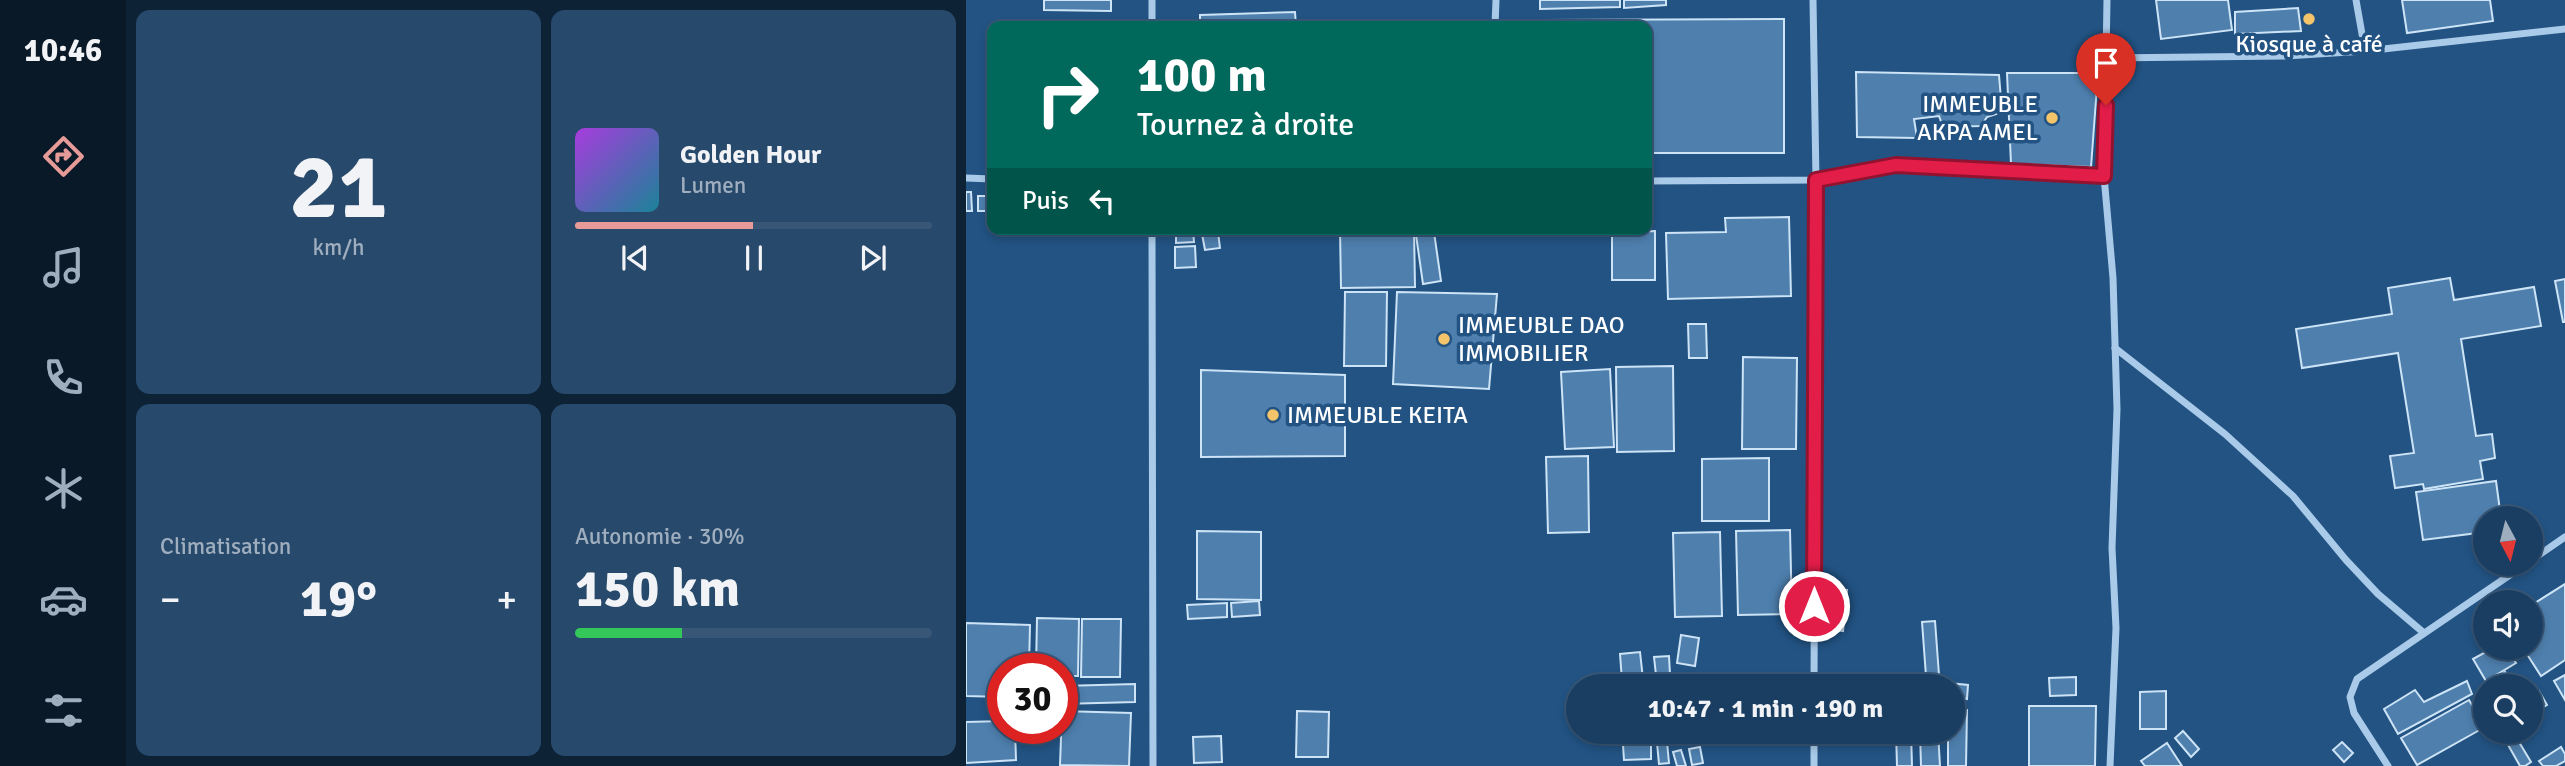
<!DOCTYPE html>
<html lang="fr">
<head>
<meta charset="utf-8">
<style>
  body { margin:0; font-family:Signika,sans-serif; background:#27496b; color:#f1f3f6; height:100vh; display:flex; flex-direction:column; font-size:26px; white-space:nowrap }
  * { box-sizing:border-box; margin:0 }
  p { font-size:23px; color:#9faebe }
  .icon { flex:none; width:38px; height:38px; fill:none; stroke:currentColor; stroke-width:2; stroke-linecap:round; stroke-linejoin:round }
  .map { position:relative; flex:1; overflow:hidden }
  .sheet { display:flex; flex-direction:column; gap:10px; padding:10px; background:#0e2236; width:840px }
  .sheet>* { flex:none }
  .guide { position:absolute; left:21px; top:21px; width:665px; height:214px; border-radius:14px; box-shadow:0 4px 10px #0003,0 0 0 2px #385777; background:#00695c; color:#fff; overflow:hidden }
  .needle { width:46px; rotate:173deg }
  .fabs { position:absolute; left:1507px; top:506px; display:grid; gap:14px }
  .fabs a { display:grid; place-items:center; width:70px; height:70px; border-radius:50%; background:#1a3e62; box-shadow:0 4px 10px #0003,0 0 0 2px #385777; font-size:35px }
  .speed { position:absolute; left:21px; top:653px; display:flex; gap:14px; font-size:35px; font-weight:700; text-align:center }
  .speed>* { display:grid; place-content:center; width:91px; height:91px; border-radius:50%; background:#1a3e62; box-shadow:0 4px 10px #0003,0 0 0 2px #385777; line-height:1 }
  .speed .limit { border:10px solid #d22; background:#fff; color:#111 }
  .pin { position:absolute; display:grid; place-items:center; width:60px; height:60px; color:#fff; margin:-72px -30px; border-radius:50% 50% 50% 0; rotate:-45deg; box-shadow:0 0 7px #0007 }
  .pin .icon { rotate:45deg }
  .me { position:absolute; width:77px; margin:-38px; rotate:0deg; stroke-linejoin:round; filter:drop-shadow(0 0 5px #0008) }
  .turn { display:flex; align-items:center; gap:24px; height:147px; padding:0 35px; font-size:32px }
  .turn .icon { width:91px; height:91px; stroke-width:2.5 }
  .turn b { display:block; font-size:49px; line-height:60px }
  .then { display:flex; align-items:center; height:66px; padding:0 35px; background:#0003; gap:14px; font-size:26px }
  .big { font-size:52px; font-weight:700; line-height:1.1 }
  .sheet .card { flex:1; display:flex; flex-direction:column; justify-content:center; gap:10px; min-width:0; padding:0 24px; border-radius:14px; background:#27496b }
  .sheet .dial { align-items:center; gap:0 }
  .dial b { font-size:91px; line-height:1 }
  .song { display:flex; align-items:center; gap:21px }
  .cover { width:84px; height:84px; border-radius:10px; background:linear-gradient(135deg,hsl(280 70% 55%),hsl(190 70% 35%)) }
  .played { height:7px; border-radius:4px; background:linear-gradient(90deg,#e69b98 50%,#385777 50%) }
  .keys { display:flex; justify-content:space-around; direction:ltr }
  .heat { display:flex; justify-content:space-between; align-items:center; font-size:38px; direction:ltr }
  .charge { height:10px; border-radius:5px; background:linear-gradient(90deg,#34c759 30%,#385777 0) }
  .sheet .tiles { flex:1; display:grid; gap:10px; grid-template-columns:repeat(2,1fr) }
  .trip { position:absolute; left:600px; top:674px; width:399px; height:70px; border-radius:35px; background:#1a3e62; box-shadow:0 4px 10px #0003,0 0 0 2px #385777; font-weight:700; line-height:70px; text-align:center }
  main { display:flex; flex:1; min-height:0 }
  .tabs { display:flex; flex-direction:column; width:126px; justify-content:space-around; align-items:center; background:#0a1927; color:#9faebe }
  .tabs .icon { width:49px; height:49px }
  .tabs .on { color:#e69b98 }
  .tabs b { font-size:32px; color:#f1f3f6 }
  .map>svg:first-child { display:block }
  .building { fill:#4e7fad; stroke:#cde3f6; stroke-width:2 }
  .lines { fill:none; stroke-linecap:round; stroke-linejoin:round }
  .street { stroke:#a9cae8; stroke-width:7 }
  .route-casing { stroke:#92132f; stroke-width:18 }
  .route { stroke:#e11d48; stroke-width:12 }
  .poi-dot { fill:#f4c46b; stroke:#225383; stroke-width:2.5 }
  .labels { text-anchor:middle; stroke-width:7; stroke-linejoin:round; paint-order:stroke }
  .poi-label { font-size:24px; fill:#fff; stroke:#225383; text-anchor:start }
</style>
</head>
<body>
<main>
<nav class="tabs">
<b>10:46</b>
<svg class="icon on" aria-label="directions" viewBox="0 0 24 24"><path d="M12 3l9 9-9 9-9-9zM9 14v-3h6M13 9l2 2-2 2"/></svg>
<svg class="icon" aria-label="music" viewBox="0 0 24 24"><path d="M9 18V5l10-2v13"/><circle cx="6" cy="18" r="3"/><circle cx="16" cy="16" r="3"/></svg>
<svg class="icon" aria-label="phone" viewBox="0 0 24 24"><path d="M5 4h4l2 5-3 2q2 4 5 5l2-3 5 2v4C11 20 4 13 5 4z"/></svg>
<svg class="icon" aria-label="climate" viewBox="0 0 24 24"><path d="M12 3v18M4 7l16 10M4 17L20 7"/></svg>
<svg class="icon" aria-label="car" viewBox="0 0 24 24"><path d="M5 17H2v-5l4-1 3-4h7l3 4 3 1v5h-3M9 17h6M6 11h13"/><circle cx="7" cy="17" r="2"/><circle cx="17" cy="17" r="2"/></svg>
<svg class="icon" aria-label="filters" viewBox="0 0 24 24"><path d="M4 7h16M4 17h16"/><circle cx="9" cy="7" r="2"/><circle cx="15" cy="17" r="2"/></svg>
</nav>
<section class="sheet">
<div class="tiles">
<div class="card dial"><b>21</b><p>km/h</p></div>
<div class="card">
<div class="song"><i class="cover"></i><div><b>Golden Hour</b><p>Lumen</p></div></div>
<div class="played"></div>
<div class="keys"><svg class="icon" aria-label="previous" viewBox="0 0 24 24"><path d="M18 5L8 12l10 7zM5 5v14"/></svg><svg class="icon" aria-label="pause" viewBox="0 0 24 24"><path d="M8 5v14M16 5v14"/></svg><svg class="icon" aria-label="next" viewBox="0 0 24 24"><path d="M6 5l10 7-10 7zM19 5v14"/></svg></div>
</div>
<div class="card"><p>Climatisation</p>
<div class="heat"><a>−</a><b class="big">19°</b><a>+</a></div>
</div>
<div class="card"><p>Autonomie · 30%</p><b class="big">150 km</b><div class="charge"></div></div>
</div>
</section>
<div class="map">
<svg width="1599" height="766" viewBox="0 0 1599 766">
  <rect width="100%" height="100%" fill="#225383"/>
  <!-- building -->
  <g class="building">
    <polygon points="78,0 145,0 145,11 78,10"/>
    <polygon points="574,0 654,0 654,7 574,9"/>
    <polygon points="658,0 700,0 700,5 658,8"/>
    <polygon points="1190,0 1262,0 1266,30 1195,39"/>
    <polygon points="1436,0 1524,0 1527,21 1441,33"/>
    <polygon points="1332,8 1335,31 1269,34 1269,12"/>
    <polygon points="329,12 330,26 234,26 234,15"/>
    <polygon points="818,19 818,153 681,153 681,26 577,26 577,20"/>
    <polygon points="890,72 1033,75 1036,112 1021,117 1015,126 977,127 973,116 948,119 951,138 891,137"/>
    <polygon points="1041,73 1132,73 1125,167 1045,164"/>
    <polygon points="0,192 5,192 6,211 0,211"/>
    <rect x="12" y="196" width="14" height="15"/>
    <polygon points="823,217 825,296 702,299 700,233 760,232 759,218"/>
    <polygon points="374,229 448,229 449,287 375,288"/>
    <polygon points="227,230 228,242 210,243 210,231"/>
    <polygon points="689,231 689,280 646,280 646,232"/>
    <polygon points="252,232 254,248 239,250 236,234"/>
    <polygon points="468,232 475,281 457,284 450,235"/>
    <polygon points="229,246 230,267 209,268 209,247"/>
    <polygon points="1484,278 1488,300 1568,287 1575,326 1495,339 1510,436 1526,434 1529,458 1514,461 1517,479 1458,489 1457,484 1429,488 1424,456 1448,453 1432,353 1336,368 1330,329 1426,314 1422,288"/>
    <polygon points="1599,279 1599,322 1597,322 1589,281"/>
    <polygon points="379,292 421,292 420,366 378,366"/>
    <polygon points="431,292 531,294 523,389 427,384"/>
    <polygon points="722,324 740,324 741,358 723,358"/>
    <polygon points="777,357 831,358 830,449 776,449"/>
    <polygon points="707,366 708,451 651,452 650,367"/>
    <polygon points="644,369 648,447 599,449 595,372"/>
    <polygon points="235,370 379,375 379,456 235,457"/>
    <polygon points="622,456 623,532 582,533 580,457"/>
    <polygon points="803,458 803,521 736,521 736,459"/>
    <polygon points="1530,481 1535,518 1519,518 1519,532 1457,540 1450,492"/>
    <polygon points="824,530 826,614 772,615 770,531"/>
    <polygon points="231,531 295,532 295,600 231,599"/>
    <polygon points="754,532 756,616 709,617 707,533"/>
    <polygon points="1599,584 1599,660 1575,676 1557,648 1564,648 1564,606"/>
    <polygon points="868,589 881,590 877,631 864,629"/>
    <polygon points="293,601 294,615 266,617 265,603"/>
    <polygon points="261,603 261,617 222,619 221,605"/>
    <polygon points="71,618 113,619 112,676 96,676 96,668 70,668"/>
    <polygon points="116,619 155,619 154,677 115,677"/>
    <polygon points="969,621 973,675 960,676 956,622"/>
    <polygon points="0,623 64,625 63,668 37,668 37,697 0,696"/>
    <polygon points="715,635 733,638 729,666 711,663"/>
    <polygon points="1527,648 1540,648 1550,663 1520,681 1507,659"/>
    <polygon points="674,652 677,679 656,681 654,654"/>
    <polygon points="703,656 704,675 690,675 688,657"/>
    <polygon points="1539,672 1551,686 1522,686"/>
    <polygon points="1599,675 1599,700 1588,681"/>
    <polygon points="1110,677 1110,695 1084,696 1083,678"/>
    <rect x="828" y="680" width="13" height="6"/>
    <polygon points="1501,681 1506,694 1432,734 1418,709 1449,690 1458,702"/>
    <polygon points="973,682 1002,685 1001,699 987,697 987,686 973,686"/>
    <polygon points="169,684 169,702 96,704 96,686"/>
    <polygon points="1200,691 1200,729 1174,729 1174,692"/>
    <polygon points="1573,691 1581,705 1564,715 1564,697"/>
    <polygon points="1503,700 1519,727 1451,765 1435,738"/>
    <polygon points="1063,706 1130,706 1129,766 1063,766"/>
    <polygon points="987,710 1001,710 1000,766 982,766 982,732 987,732"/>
    <polygon points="96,711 165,713 163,766 94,765"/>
    <polygon points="331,711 363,712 362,757 330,757"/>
    <polygon points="37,721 37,728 49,728 50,760 0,763 0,722"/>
    <polygon points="1217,731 1233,749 1225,757 1209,738"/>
    <rect x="711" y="732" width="16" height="10"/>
    <polygon points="930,732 945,732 946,766 931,766"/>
    <polygon points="954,732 972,732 974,766 955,766"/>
    <polygon points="1547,732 1565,762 1559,766 1554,766 1537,736"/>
    <polygon points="255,736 256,762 228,763 227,737"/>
    <polygon points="701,742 703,763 693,764 691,743"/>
    <polygon points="1376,742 1387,753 1378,762 1367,750"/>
    <polygon points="1201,743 1216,766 1179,766 1175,761"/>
    <polygon points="685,744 685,759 658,760 657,745"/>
    <polygon points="734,747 737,763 726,765 723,749"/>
    <polygon points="1595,747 1599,754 1599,761 1590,766 1577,766 1573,761"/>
    <polygon points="715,750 720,766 711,766 707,752"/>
  </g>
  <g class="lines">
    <!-- street -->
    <g class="street">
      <polyline points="186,0 186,26"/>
      <polyline points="847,0 850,180 848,686"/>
      <polyline points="1141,0 1138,176 1147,278 1151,409 1146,548 1150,628 1144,766"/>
      <polyline points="1390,0 1399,51"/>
      <polyline points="529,26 530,0"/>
      <polyline points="1141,58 1320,56 1399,51 1599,29"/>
      <polyline points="0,178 26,179"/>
      <polyline points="681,181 850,180 930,165 1138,176"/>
      <polyline points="186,229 187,766"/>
      <polyline points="1149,348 1259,434 1327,496 1380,560 1412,594 1458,633"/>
      <polyline points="1564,561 1599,537"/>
      <polyline points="848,766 848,732"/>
      <polyline points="1422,766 1388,713 1384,697 1391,679 1560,564"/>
    </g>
  </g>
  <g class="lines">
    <defs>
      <polyline id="route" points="848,606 850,180 930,165 1138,176 1140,105"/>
    </defs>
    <!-- route casing -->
    <use href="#route" class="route-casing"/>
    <!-- route -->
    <use href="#route" class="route"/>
  </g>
  <!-- markers -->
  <g class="poi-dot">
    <circle cx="1343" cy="19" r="7"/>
    <circle cx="1086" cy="118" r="7"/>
    <circle cx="478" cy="339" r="7"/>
    <circle cx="307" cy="415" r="7"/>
  </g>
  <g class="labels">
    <!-- poi labels -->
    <g class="poi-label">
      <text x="1343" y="52" text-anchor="middle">Kiosque à café</text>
      <text x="1072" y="112" text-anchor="end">IMMEUBLE<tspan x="1072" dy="28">AKPA AMEL</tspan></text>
      <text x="492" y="333">IMMEUBLE DAO<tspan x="492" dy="28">IMMOBILIER</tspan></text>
      <text x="321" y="423">IMMEUBLE KEITA</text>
    </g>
  </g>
</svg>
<div class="fabs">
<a><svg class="needle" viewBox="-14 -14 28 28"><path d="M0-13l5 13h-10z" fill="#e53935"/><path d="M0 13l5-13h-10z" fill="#9faebe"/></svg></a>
<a><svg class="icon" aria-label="sound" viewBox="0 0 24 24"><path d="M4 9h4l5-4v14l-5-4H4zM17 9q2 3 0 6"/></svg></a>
<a><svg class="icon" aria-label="search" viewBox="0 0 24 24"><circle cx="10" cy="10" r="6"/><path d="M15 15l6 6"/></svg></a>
</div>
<div class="speed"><div class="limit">30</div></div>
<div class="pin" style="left:1140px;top:105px;background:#d93025"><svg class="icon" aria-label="arrive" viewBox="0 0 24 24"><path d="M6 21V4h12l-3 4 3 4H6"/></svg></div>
<svg class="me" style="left:848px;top:606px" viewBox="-20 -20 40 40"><circle r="17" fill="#e11d48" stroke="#fff" stroke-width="3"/><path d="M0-11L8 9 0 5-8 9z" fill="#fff"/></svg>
<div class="trip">10:47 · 1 min · 190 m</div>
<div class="guide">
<div class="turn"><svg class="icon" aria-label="right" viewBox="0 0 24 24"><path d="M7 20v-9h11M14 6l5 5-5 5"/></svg><div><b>100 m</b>Tournez à droite</div></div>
<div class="then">Puis<svg class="icon" aria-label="left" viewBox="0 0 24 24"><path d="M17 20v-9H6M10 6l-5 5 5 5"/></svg></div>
</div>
</div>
</main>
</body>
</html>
